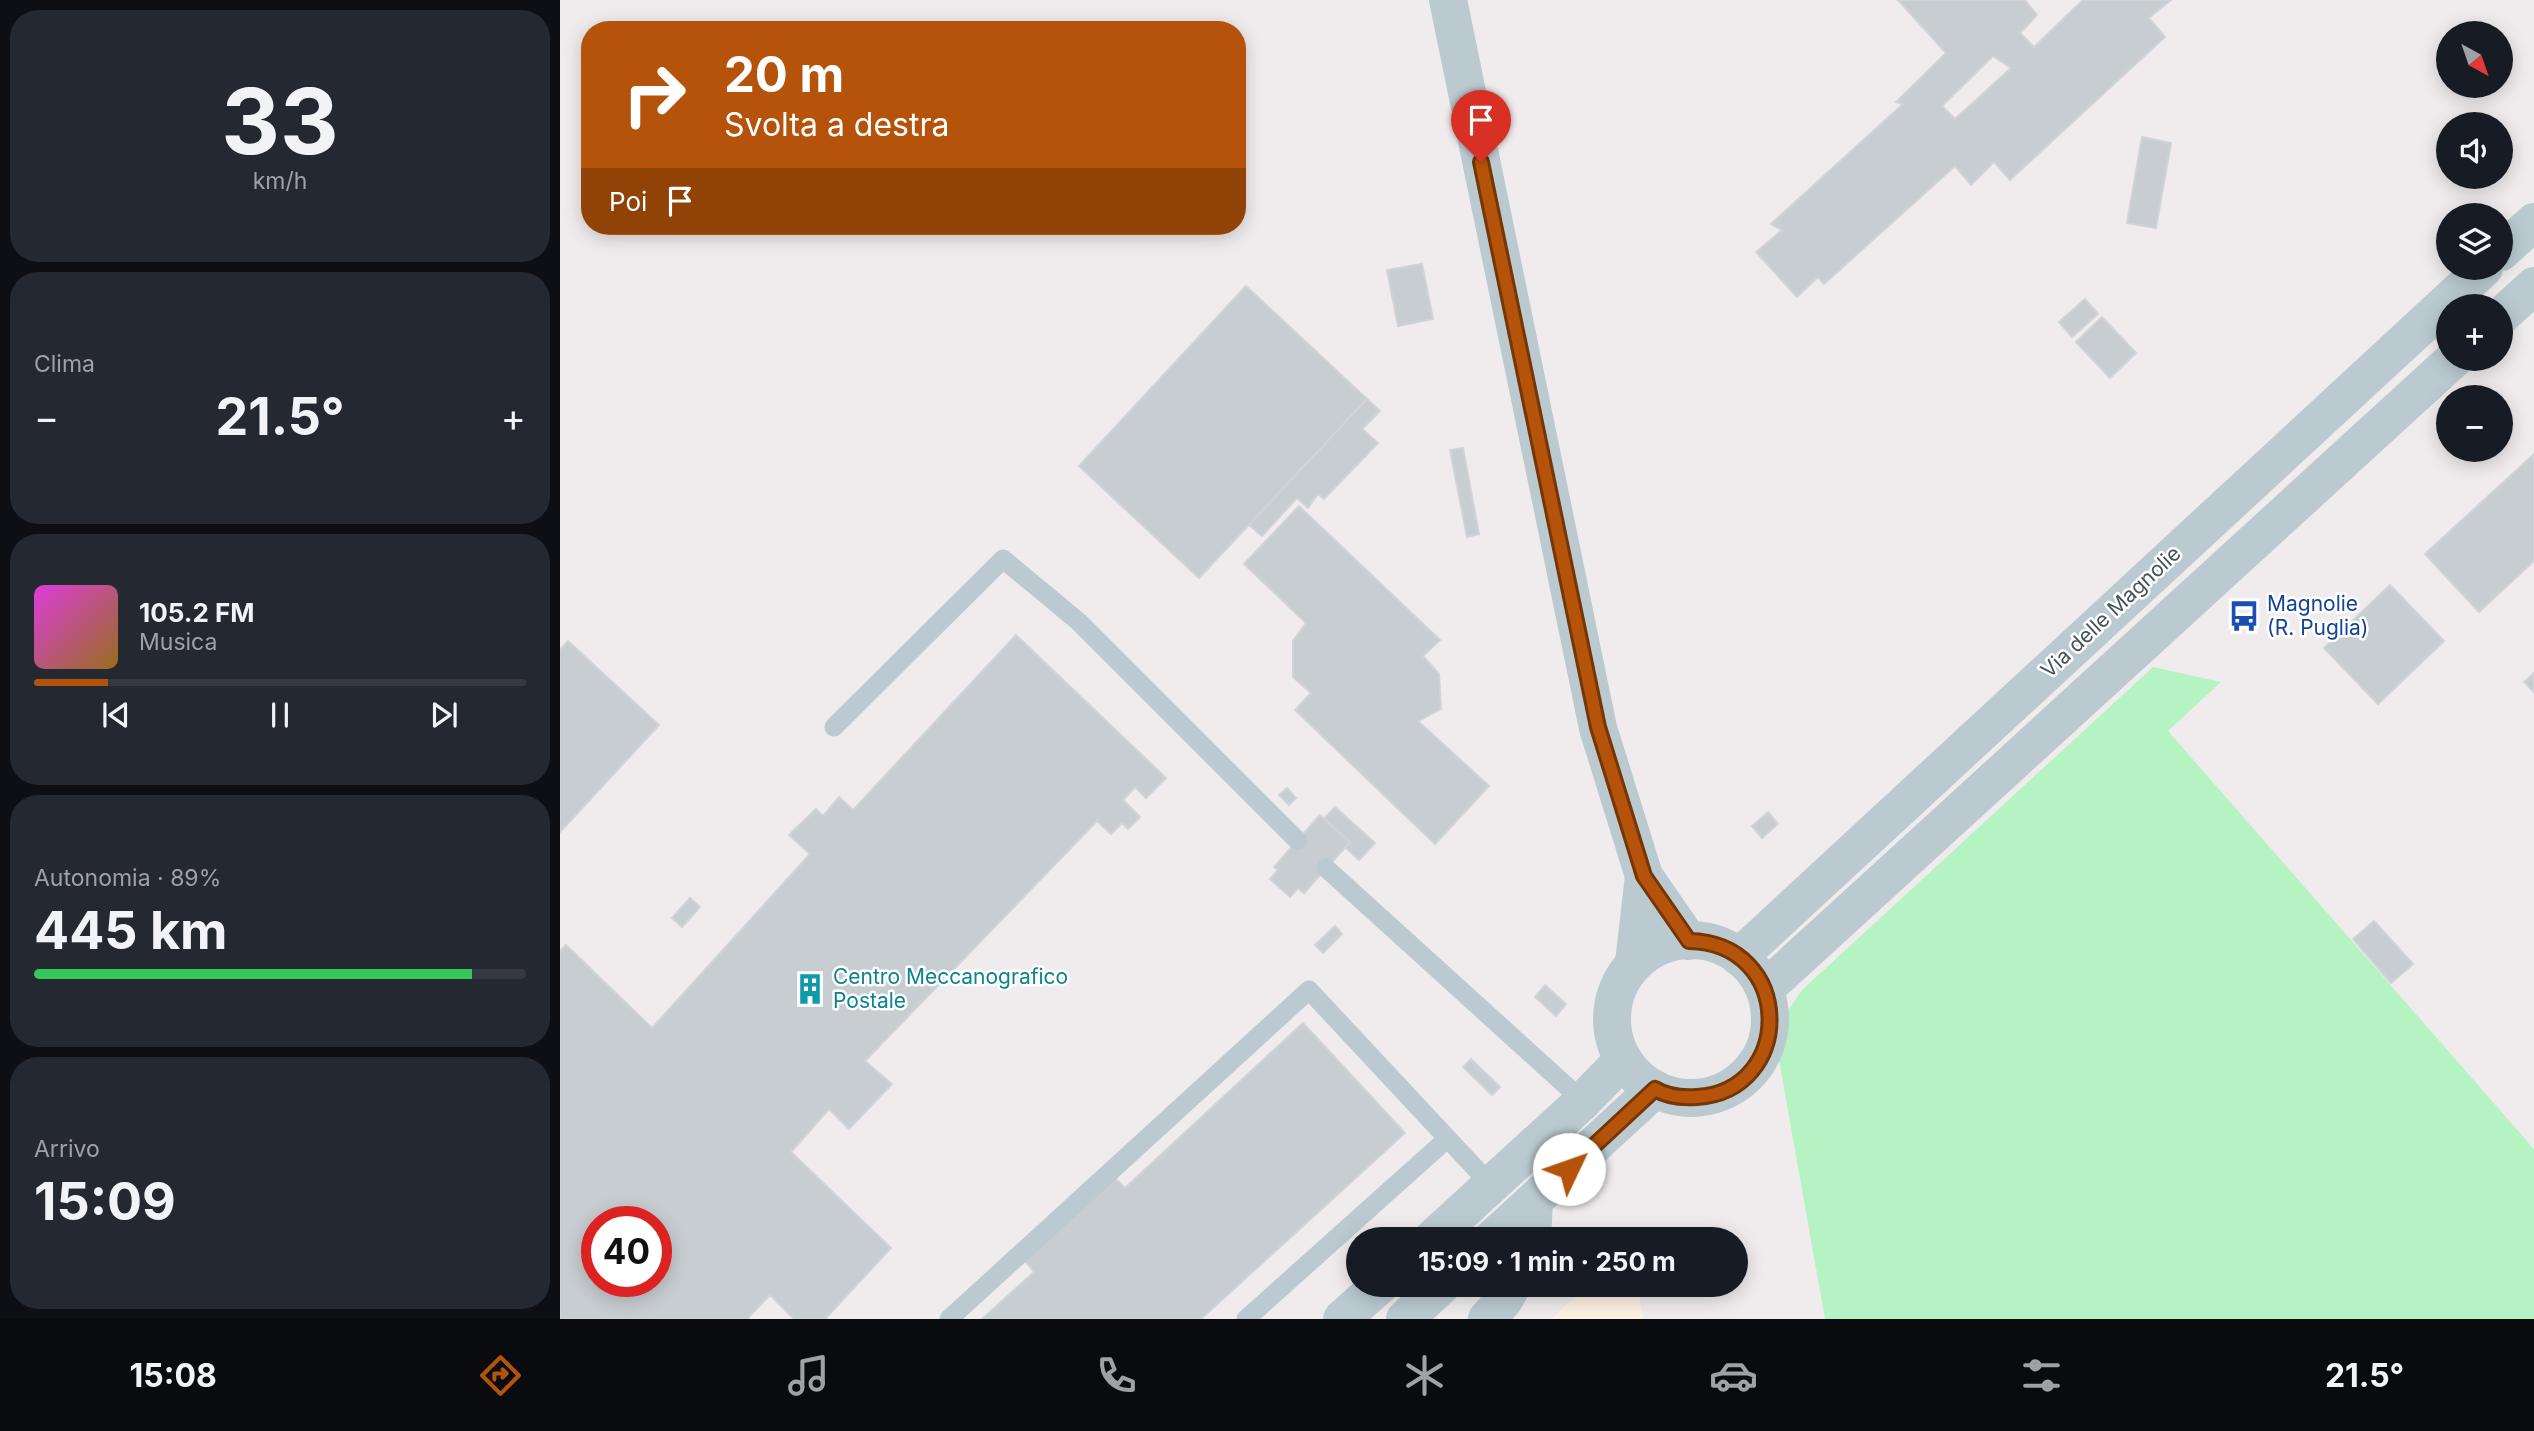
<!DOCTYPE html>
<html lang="it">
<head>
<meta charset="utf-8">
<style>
  body { margin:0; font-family:Inter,sans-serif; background:#242831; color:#f1f3f6; height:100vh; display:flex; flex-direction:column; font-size:26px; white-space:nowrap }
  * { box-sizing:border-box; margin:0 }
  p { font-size:23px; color:#9ea1a6 }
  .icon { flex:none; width:38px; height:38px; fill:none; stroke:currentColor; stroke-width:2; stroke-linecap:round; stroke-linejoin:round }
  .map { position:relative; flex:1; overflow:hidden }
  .panel { display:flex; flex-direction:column; gap:10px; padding:10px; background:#0d0f14; width:560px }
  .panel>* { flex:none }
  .guide { position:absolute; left:21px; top:21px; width:665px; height:214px; border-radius:28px; box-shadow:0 4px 18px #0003; background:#b45309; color:#fff; overflow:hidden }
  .needle { width:46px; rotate:140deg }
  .tools { position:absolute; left:1876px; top:21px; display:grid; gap:14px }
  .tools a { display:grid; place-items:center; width:77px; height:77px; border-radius:50%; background:#171b24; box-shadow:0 4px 18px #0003; font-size:35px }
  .speed { position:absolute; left:21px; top:1206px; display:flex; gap:14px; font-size:35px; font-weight:700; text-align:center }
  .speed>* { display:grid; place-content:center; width:91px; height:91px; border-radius:50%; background:#171b24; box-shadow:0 4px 18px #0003; line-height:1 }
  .speed .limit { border:10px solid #d22; background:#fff; color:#111 }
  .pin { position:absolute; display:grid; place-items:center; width:60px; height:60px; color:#fff; margin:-72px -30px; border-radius:50% 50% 50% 0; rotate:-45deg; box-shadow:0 0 7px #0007 }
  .pin .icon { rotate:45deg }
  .me { position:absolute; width:77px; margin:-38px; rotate:48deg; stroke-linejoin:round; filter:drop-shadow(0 0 5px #0008) }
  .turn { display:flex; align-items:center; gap:24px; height:147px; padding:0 28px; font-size:32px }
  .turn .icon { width:91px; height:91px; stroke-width:2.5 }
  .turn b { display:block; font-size:49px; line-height:60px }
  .then { display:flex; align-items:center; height:66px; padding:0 28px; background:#0003; gap:14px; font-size:26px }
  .big { font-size:52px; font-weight:700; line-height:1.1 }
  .panel .card { flex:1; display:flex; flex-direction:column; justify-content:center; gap:10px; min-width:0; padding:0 24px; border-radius:28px; background:#242831 }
  .panel .dial { align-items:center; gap:0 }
  .dial b { font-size:91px; line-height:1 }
  .song { display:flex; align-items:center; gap:21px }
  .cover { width:84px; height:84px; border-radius:10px; background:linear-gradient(135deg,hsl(300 70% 55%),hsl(40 70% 35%)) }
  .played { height:7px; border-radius:4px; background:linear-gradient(90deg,#b45309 15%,#363941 15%) }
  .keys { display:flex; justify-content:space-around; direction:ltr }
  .heat { display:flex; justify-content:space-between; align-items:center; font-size:38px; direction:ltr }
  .charge { height:10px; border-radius:5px; background:linear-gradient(90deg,#34c759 89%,#363941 0) }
  .trip { position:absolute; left:786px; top:1227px; width:402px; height:70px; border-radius:35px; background:#171b24; box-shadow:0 4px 18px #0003; font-weight:700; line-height:70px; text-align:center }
  .dock { display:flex; height:112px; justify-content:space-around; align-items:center; background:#090b0e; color:#9ea1a6 }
  .dock .icon { width:49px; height:49px }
  .dock .current { color:#b45309 }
  .dock b { font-size:32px; color:#f1f3f6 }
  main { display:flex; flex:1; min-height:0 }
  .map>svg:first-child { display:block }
  .commercial { fill:#fdf1e2 }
  .green { fill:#b5f3c3 }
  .building { fill:#c8cdd2; stroke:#d0d4d9; stroke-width:2; fill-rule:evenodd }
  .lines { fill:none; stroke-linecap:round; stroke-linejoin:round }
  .service { stroke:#bbcad1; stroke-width:19 }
  .minor { stroke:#bbcad1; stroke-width:38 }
  .tertiary { stroke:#bbcad1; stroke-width:38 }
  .route-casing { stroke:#753606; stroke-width:18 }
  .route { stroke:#b45309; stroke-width:12 }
  .labels { text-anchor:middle; stroke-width:5; stroke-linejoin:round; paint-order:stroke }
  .transit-label { font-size:21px; fill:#164399; stroke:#fff; text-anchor:start }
  .street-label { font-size:21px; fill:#43545c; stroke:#fff }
  .culture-label { font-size:21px; fill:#0d838f; stroke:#fff; text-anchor:start }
</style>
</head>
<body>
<main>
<section class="panel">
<div class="card dial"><b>33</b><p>km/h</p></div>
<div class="card"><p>Clima</p>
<div class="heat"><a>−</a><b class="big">21.5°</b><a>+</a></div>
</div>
<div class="card">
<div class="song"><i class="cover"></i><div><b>105.2 FM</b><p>Musica</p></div></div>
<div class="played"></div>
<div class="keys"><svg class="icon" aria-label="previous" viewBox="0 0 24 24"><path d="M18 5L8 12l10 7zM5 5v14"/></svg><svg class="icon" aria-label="pause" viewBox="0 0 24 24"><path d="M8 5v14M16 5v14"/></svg><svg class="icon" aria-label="next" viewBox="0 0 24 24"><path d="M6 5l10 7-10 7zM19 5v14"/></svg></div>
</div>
<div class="card"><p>Autonomia · 89%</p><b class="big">445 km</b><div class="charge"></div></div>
<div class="card"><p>Arrivo</p><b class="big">15:09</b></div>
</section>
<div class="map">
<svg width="1974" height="1319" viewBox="0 0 1974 1319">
  <rect width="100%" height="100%" fill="#f0eced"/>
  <!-- commercial -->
  <polygon class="commercial" points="1029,1284 1077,1285 1083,1319 991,1319"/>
  <!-- green -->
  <polygon class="green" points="1593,667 1661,682 1608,731 1974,1149 1974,1319 1265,1319 1219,1060 1227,1028 1227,1012 1242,990"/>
  <!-- building -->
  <g class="building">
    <path d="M1338 0H1465L1477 15 1460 33 1474 47 1523 0H1611L1589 18 1605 37 1450 180 1434 162 1411 185 1395 166 1264 284 1258 277 1237 297 1196 252 1222 230 1211 224 1343 104 1336 102 1386 53ZM1433 56 1451 68 1395 119 1382 106Z"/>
    <polygon points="1582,137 1611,143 1596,228 1567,223"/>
    <polygon points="862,264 873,319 838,326 827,270"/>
    <polygon points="686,286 807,399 639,578 519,466"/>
    <polygon points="1525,299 1538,314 1512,337 1499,322"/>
    <polygon points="1542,317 1576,353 1550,378 1516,342"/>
    <polygon points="807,399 820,411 802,429 818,443 764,499 758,494 748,508 737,498 702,536 689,525"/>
    <polygon points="903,448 919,534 907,537 890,450"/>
    <polygon points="1974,454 1974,561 1919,612 1865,554"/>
    <polygon points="739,506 880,640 863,656 879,674 881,709 858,721 929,786 875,844 735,710 751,693 733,677 733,641 746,623 684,564"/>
    <polygon points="1830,585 1884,641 1818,704 1764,648"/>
    <path d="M456 635 606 778 586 798 575 787 563 800 580 817 568 829 562 823 551 834 537 821 305 1061 332 1084 289 1129 269 1109 231 1152 331 1248 265 1319H234L210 1295 187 1319H0V951L6 945 92 1028 250 854 229 835 256 809 263 816 279 797 293 810ZM37 1222H96V1281H37Z"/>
    <polygon points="8,641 99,725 0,832 0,650"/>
    <polygon points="1974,673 1974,692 1964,682"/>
    <polygon points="727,788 736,798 729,805 719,795"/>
    <polygon points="775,807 815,843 799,860 785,847 790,842 764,819"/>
    <polygon points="1208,812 1218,824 1202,838 1192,826"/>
    <polygon points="760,815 790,842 744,893 738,888 730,897 710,879 718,870 714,867"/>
    <polygon points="130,898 140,907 122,927 112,918"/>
    <polygon points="1814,921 1853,964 1831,983 1793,939"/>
    <polygon points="775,926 782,934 763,953 755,945"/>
    <polygon points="985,985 1006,1004 996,1016 975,997"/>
    <polygon points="743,1023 845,1133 641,1319 422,1319 474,1272 464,1260 555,1178 565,1188"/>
    <polygon points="911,1059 940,1087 932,1095 903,1067"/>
  </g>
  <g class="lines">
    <!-- service -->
    <g class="service">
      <polyline points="274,727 443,559 519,622 738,841"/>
      <polyline points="766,868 1023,1101"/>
      <polyline points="389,1319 749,990 932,1186"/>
      <polyline points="686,1319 887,1139"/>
    </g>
    <!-- minor -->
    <g class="minor">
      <polyline points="888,0 1038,728 1084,876 1129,941"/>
      <polyline points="1074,963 1084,876"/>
      <polyline points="972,1239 974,1201"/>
      <polyline points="927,1319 944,1300 953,1284"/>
    </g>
    <!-- tertiary -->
    <g class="tertiary">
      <polyline points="1941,252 1974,222"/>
      <polyline points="1941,316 1974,286"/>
      <circle cx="1131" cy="1019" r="79"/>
      <polyline points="1179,957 1924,268"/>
      <polyline points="1205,989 1894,359"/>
      <polyline points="872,1239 1023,1101 1063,1060"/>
      <polyline points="932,1239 1095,1089"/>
      <polyline points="782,1319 821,1284"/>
      <polyline points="845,1319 883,1284"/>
    </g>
  </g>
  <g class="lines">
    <defs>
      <path id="route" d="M921 162 1038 727 1084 876 1129 941C1235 943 1235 1091 1137 1097 1123 1098 1108 1097 1095 1089L1009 1169"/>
    </defs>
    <!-- route casing -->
    <use href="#route" class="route-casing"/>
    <!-- route -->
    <use href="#route" class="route"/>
  </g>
  <!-- icons -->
  <defs>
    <symbol id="bus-bare" viewBox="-9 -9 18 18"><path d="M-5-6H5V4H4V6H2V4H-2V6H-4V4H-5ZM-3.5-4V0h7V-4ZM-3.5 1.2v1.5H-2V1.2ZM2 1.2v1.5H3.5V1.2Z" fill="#1a4fb4" stroke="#fff" stroke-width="2.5" paint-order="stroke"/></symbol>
    <symbol id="building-bare" viewBox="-9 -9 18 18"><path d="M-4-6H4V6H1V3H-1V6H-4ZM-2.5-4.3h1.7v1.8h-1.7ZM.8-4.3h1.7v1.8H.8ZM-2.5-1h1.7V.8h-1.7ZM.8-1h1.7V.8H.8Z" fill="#0f9aa8" stroke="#fff" stroke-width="2.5" paint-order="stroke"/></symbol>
  </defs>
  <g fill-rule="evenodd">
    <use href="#bus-bare" x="1662" y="594" width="44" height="44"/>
    <use href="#building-bare" x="228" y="967" width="44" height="44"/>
  </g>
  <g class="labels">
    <!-- transit labels -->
    <g class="transit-label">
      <text x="1707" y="611">Magnolie<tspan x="1707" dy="24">(R. Puglia)</tspan></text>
    </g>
    <!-- street labels -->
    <g class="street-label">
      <text transform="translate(1551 612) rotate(-43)" y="7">Via delle Magnolie</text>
    </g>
    <!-- culture labels -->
    <g class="culture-label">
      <text x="273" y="984">Centro Meccanografico<tspan x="273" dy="24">Postale</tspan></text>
    </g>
  </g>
</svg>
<div class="tools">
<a><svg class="needle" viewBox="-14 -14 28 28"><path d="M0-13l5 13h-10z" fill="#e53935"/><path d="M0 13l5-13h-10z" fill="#9ea1a6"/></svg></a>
<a><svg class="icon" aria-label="sound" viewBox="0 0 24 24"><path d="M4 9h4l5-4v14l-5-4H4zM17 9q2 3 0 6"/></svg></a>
<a><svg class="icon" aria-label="layers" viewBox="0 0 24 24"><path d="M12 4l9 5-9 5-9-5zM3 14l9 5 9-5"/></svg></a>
<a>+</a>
<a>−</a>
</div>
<div class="speed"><div class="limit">40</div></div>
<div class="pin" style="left:921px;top:162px;background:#d93025"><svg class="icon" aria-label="arrive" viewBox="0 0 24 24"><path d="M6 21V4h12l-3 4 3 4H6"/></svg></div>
<svg class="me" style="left:1009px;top:1169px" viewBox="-20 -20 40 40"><circle r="19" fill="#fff"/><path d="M0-13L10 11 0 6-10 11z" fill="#b45309"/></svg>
<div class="trip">15:09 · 1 min · 250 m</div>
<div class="guide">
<div class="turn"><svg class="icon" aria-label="right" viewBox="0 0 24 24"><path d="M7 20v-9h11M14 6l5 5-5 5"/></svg><div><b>20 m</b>Svolta a destra</div></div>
<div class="then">Poi<svg class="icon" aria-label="arrive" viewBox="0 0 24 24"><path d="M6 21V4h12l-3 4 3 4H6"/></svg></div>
</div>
</div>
</main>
<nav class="dock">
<b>15:08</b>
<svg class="icon current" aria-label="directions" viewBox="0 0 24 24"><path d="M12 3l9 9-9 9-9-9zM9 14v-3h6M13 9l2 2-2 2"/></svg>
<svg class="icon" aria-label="music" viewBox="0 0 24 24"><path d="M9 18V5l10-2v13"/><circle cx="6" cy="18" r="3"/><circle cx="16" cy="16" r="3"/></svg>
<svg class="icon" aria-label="phone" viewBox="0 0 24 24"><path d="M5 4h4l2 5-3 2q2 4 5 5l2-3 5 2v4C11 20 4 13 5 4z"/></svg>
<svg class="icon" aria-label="climate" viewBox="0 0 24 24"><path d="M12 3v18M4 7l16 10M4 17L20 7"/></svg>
<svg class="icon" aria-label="car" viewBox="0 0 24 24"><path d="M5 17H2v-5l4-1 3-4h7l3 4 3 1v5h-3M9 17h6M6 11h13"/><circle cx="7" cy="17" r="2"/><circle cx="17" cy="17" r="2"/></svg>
<svg class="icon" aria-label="filters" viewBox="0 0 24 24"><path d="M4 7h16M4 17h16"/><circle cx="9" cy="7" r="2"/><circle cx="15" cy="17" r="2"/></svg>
<b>21.5°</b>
</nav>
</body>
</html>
